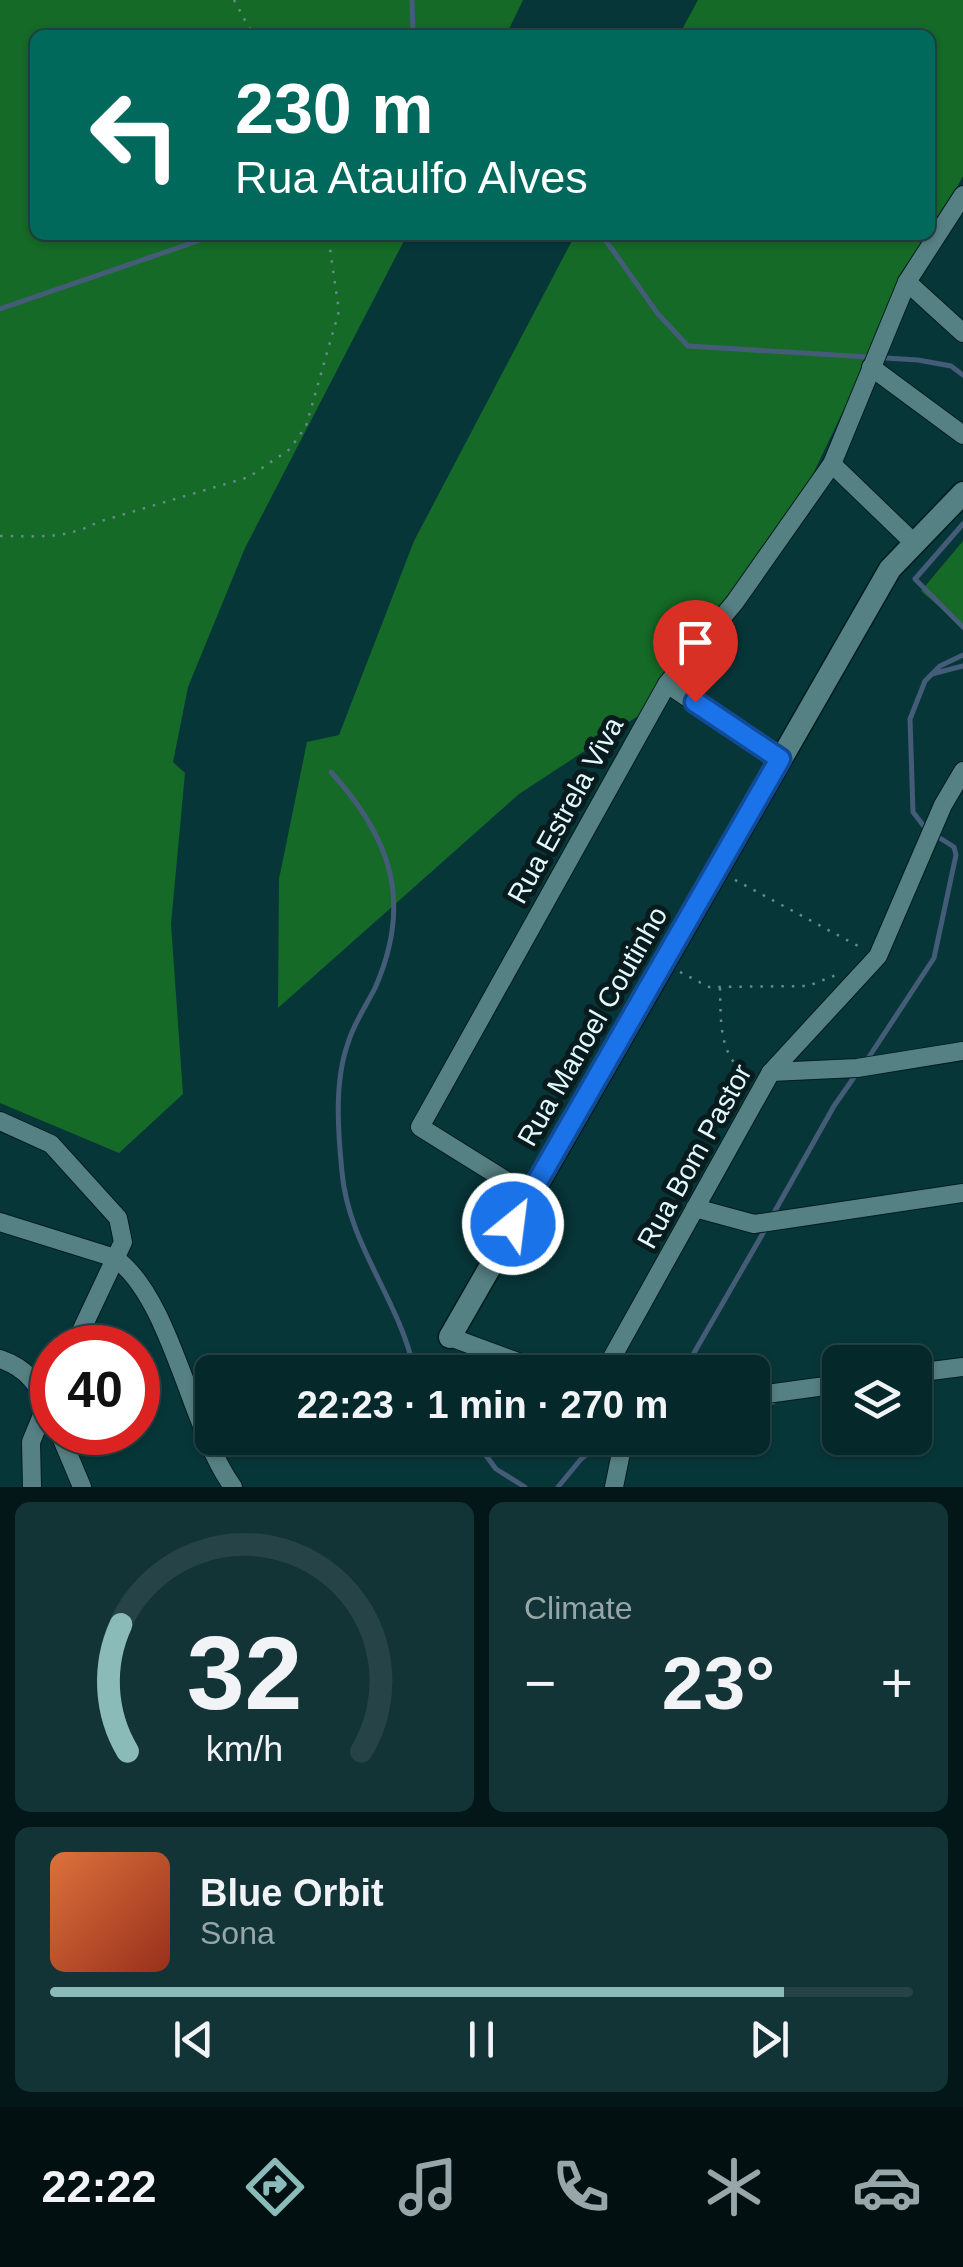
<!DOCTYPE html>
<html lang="en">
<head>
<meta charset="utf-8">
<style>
  body { margin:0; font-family:Helvetica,sans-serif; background:#133437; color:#f1f3f6; height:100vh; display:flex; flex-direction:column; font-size:38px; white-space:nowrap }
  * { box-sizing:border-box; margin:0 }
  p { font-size:32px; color:#97a6a9 }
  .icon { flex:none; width:55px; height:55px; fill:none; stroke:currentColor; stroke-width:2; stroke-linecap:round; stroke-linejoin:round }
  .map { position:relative; height:1487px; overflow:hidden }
  .side { display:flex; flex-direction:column; gap:15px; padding:15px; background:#031618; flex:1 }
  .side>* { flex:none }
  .guide { position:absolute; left:30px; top:30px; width:905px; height:210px; border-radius:15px; box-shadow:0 2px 8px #0004,0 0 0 2px #264447; background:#00695c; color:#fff; overflow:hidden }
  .buttons { position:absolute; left:822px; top:1345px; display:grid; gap:20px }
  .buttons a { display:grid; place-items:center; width:110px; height:110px; border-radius:15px; background:#05282b; box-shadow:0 2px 8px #0004,0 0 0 2px #264447; font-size:50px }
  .speed { position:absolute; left:30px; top:1325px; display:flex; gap:20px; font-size:50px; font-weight:700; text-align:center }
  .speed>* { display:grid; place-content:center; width:130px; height:130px; border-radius:50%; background:#05282b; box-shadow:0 2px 8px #0004,0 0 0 2px #264447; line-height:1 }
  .speed .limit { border:15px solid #d22; background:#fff; color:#111 }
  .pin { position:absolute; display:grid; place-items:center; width:85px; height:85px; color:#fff; margin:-102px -42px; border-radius:50% 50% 50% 0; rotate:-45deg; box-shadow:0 0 10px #0007 }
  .pin .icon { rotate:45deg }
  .me { position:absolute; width:110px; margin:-55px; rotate:29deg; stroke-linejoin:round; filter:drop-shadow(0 0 8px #0008) }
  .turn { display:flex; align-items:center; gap:35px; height:210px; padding:0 40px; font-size:45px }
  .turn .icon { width:130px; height:130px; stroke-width:2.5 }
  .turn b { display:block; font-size:70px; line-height:85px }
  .big { font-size:75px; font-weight:800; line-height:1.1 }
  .side .widget { flex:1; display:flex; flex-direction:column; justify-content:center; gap:15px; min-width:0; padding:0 35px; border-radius:15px; background:#133437 }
  .side .dial { align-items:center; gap:0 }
  .dial svg { height:260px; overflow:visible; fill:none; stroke:#264447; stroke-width:7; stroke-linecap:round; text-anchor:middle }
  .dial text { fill:#f1f3f6; stroke:none }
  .song { display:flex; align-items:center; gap:30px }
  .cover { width:120px; height:120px; border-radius:15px; background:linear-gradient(135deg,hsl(20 70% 55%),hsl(10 70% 35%)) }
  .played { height:10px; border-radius:5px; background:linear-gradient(90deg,#8bbbb9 85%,#264447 85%) }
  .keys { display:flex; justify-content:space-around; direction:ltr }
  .heat { display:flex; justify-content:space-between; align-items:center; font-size:55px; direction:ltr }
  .side .tiles { flex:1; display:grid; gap:15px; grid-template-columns:1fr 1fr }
  .widget:last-child { grid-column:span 2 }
  .trip { position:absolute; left:195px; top:1355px; width:575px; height:100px; border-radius:15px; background:#05282b; box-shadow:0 2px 8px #0004,0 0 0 2px #264447; font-weight:800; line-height:100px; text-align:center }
  .dock { display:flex; height:160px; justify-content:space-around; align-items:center; background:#021011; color:#97a6a9 }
  .dock .icon { width:70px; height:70px }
  .dock .active { color:#8bbbb9 }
  .dock b { font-size:45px; color:#f1f3f6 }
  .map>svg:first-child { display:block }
  .green { fill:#156a27 }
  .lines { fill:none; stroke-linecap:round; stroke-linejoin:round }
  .stream { stroke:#445c77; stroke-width:5 }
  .minor-casing { stroke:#001c1f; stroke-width:20 }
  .tertiary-casing { stroke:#001c1f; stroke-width:25 }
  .path { stroke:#668a8d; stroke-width:2.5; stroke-dasharray:2.5 8; stroke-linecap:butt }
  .minor { stroke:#568184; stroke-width:18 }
  .tertiary { stroke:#568184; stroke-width:22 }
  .route-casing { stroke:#114b97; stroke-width:25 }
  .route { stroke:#1a73e8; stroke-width:18 }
  .labels { text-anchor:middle; stroke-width:10; stroke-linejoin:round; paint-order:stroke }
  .street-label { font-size:28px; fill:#e2f9fb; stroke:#091b1c }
</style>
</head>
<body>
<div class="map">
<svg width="963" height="1487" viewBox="0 0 963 1487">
  <rect width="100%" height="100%" fill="#073639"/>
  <!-- green -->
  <g class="green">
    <polygon points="0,0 523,0 506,35 35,35 35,235 407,235 245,548 188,687 173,762 185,773 171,924 183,1094 119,1153 0,1103"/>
    <polygon points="698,0 963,0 963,176 899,294 802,497 641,714 519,794 278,1008 279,879 307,742 339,735 414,541 575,235 930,235 930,35 679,35"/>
    <polygon points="963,541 963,627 921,591"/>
  </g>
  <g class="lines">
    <!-- stream -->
    <g class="stream">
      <polyline points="412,0 413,35"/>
      <polyline points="602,235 658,314 688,346 918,360 951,366 963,375"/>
      <polyline points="0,309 215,235"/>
      <polyline points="963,524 915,579 963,627"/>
      <polyline points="932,674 963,666"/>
      <path d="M331 772C391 838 413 902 375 988 366 1006 354 1023 348 1043 334 1082 338 1132 342 1172 348 1243 397 1297 413 1365"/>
      <polyline points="926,829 913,812 910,719 925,681 940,666 963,655"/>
      <polyline points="867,1060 934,958 956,855 954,847 935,835"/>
      <polyline points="771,1218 834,1106 857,1073"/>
      <polyline points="683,1372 766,1228"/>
      <polyline points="752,1406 773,1402"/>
      <polyline points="473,1438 496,1469 525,1487"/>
      <polyline points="558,1487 581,1459 608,1438"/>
    </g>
    <defs>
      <g id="minor">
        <polyline points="907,282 963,333"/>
        <polyline points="871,367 963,435"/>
        <polyline points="832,464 915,544"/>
        <polyline points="667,684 780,759"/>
        <polyline points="771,1072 857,1068 963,1051"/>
        <polyline points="0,1121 51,1144 118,1218 123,1242 73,1348"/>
        <polyline points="529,1195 420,1127 667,684 735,602 832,464 907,282 963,195"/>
        <polyline points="695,1208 754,1224 963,1193"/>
        <path d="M0 1222 115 1258C172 1299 190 1428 233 1487"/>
        <polyline points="450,1337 545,1372"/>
        <path d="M0 1359C27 1368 39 1385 50 1411"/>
        <polyline points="604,1372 771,1072 878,956 943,805 963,771"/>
        <polyline points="915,1373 963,1367"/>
        <polyline points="752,1396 840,1384"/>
        <polyline points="59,1432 82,1487"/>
        <polyline points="32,1487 31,1442 52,1391"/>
        <polyline points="614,1487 624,1438"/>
      </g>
      <polyline id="tertiary" points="450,1337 890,569 963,493"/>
    </defs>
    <!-- minor casing -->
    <use href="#minor" class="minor-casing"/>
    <!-- tertiary casing -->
    <use href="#tertiary" class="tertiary-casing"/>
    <!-- path -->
    <g class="path">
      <polyline points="234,0 253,35"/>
      <path d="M0 536C36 536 65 540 98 522L249 477 290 449 306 426 339 311 328 235"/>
      <polyline points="735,880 860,947"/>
      <polyline points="680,972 709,987 808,986 836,975"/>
      <path d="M720 988C721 1019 718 1057 748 1075"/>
    </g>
    <!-- minor -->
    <use href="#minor" class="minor"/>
    <!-- tertiary -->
    <use href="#tertiary" class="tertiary"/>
  </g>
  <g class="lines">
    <defs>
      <polyline id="route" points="513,1224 780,759 695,702"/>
    </defs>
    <!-- route casing -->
    <use href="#route" class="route-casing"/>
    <!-- route -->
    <use href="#route" class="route"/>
  </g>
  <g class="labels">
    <!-- street labels -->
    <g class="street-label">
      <text transform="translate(565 810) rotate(-61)" y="10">Rua Estrela Viva</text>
      <text transform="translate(592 1026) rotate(-60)" y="10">Rua Manoel Coutinho</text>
      <text transform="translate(694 1156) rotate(-61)" y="10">Rua Bom Pastor</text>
    </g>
  </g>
</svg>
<div class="buttons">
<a><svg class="icon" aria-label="layers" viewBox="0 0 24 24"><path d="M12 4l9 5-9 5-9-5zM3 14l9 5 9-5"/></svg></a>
</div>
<div class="speed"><div class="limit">40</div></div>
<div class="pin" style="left:695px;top:702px;background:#d93025"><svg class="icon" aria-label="arrive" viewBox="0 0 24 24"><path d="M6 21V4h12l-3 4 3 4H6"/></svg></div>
<svg class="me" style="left:513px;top:1224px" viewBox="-20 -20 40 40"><circle r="17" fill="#1a73e8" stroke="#fff" stroke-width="3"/><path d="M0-11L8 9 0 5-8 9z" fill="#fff"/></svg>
<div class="trip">22:23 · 1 min · 270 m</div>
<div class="guide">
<div class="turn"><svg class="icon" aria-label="left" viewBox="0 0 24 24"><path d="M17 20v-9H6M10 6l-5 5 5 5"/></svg><div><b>230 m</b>Rua Ataulfo Alves</div></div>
</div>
</div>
<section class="side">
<div class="tiles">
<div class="widget dial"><svg viewBox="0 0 100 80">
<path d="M14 69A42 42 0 1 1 86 69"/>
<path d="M14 69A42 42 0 0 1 12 30" stroke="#8bbbb9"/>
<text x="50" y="56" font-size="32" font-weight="700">32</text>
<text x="50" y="72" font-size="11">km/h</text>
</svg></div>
<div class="widget"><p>Climate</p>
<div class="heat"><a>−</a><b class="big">23°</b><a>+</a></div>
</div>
<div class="widget">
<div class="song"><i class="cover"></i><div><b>Blue Orbit</b><p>Sona</p></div></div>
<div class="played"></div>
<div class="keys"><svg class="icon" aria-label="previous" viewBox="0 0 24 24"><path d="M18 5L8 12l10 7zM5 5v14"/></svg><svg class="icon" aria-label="pause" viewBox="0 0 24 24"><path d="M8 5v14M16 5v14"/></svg><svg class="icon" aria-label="next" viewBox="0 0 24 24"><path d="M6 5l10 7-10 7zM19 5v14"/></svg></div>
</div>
</div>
</section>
<nav class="dock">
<b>22:22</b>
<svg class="icon active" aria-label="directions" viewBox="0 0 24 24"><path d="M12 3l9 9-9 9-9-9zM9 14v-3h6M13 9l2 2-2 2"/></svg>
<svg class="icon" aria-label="music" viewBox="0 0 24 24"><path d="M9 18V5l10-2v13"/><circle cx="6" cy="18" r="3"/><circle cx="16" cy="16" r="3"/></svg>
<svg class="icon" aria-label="phone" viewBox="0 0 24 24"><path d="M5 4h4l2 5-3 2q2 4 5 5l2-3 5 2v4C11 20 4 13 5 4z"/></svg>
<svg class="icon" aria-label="climate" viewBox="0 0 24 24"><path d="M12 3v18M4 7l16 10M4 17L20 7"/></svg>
<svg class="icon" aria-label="car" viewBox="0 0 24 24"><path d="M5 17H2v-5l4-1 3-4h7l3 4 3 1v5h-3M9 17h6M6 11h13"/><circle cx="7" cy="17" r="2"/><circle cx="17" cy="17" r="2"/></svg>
</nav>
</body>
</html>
